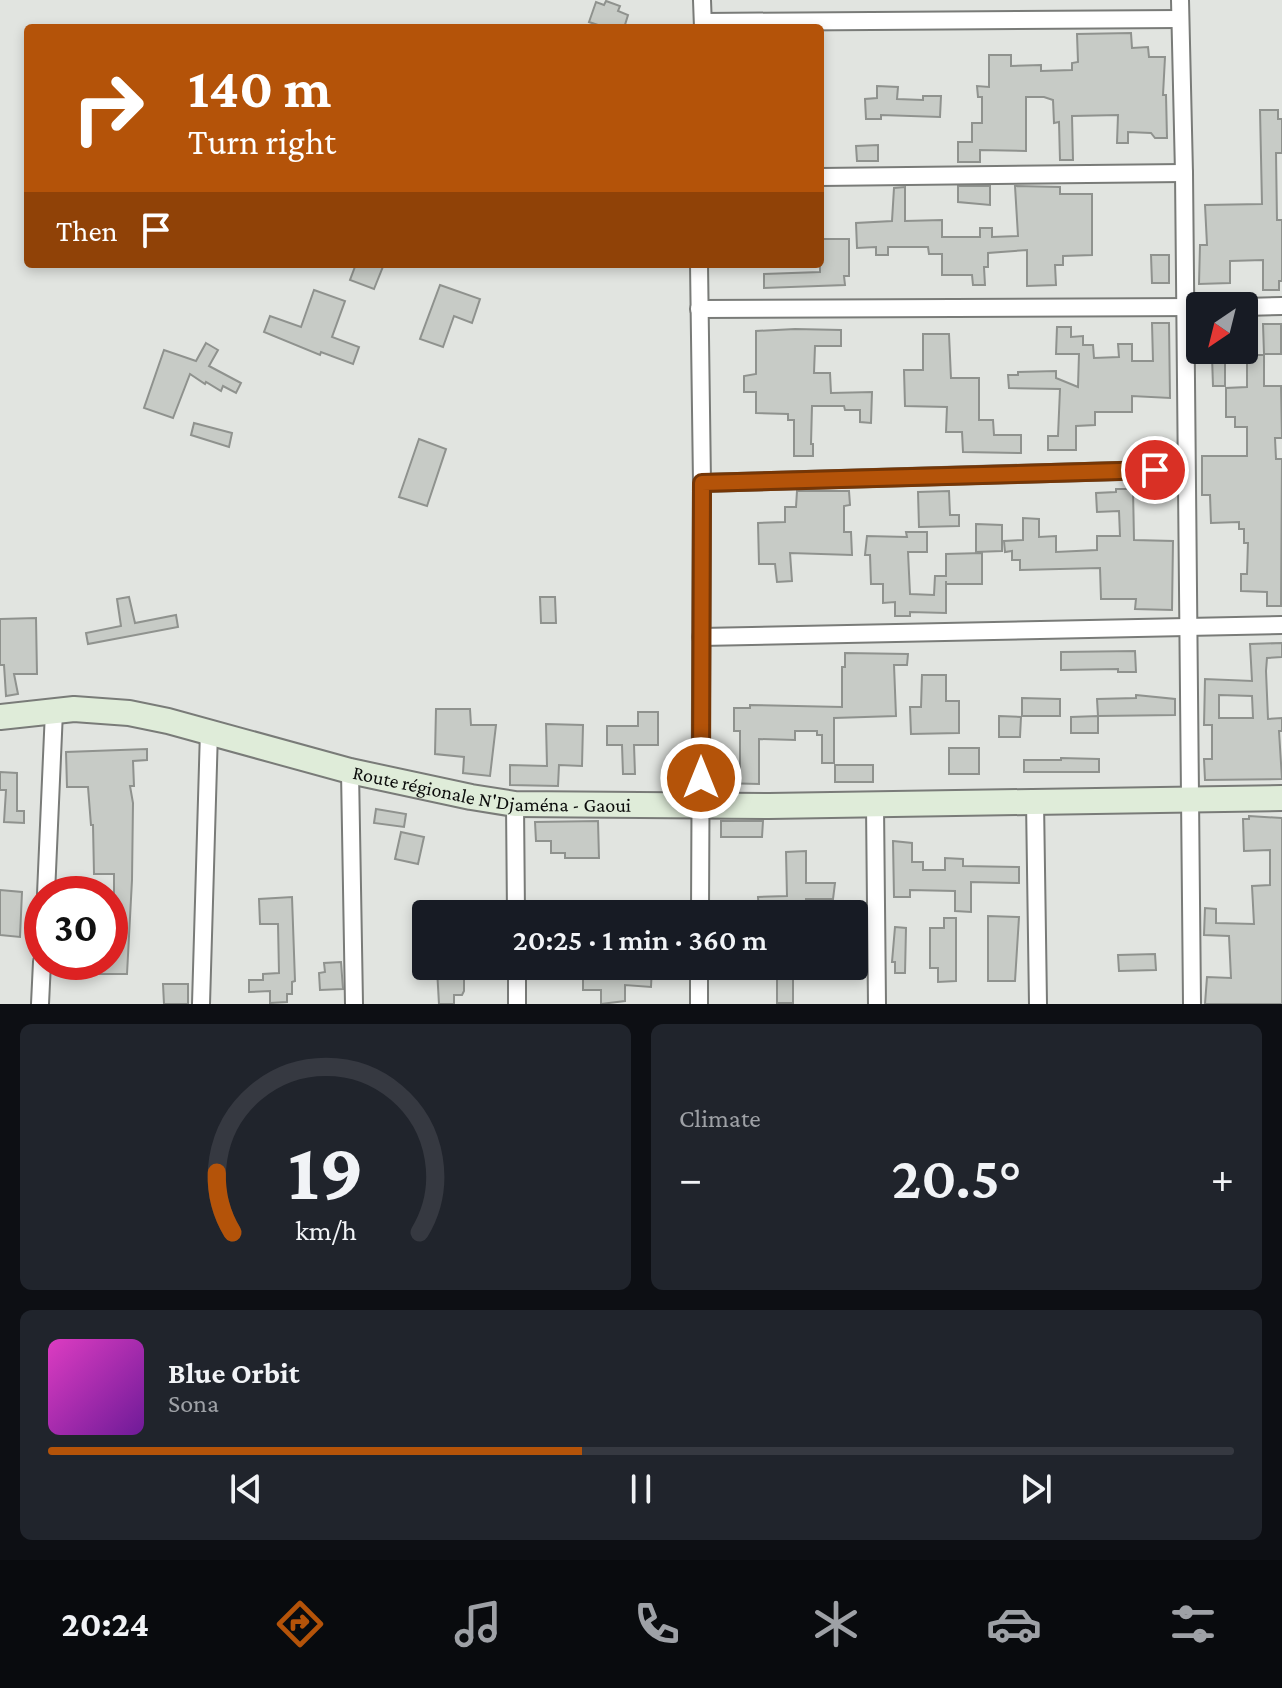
<!DOCTYPE html>
<html lang="en">
<head>
<meta charset="utf-8">
<style>
  body { margin:0; font-family:"Crimson Pro",serif; background:#20242c; color:#f1f3f6; height:100vh; display:flex; flex-direction:column; font-size:30px; white-space:nowrap }
  * { box-sizing:border-box; margin:0 }
  p { font-size:26px; color:#9ea1a6 }
  .icon { flex:none; width:44px; height:44px; fill:none; stroke:currentColor; stroke-width:2; stroke-linecap:round; stroke-linejoin:round }
  .map { position:relative; height:1004px; overflow:hidden }
  .panel { display:flex; flex-direction:column; gap:20px; padding:20px; background:#0d0f14; flex:1 }
  .panel>* { flex:none }
  .guide { position:absolute; left:24px; top:24px; width:800px; height:244px; border-radius:8px; box-shadow:0 4px 12px #0003; background:#b45309; color:#fff; overflow:hidden }
  .needle { width:52px; rotate:215deg }
  .tools { position:absolute; left:1186px; top:292px; display:grid; gap:16px }
  .tools a { display:grid; place-items:center; width:72px; height:72px; border-radius:8px; background:#171b24; box-shadow:0 4px 12px #0003; font-size:40px }
  .speed { position:absolute; left:24px; top:876px; display:flex; gap:16px; font-size:40px; font-weight:700; text-align:center }
  .speed>* { display:grid; place-content:center; width:104px; height:104px; border-radius:50%; background:#171b24; box-shadow:0 4px 12px #0003; line-height:1 }
  .speed .limit { border:12px solid #d22; background:#fff; color:#111 }
  .pin { position:absolute; display:grid; place-items:center; width:68px; height:68px; color:#fff; margin:-34px; border:4px solid #fff; border-radius:50%; box-shadow:0 2px 8px #0007 }
  .me { position:absolute; width:88px; margin:-44px; rotate:0deg; stroke-linejoin:round; filter:drop-shadow(0 0 6px #0008) }
  .turn { display:flex; align-items:center; gap:28px; height:168px; padding:0 32px; font-size:36px }
  .turn .icon { width:104px; height:104px; stroke-width:2.5 }
  .turn b { display:block; font-size:56px; line-height:68px }
  .then { display:flex; align-items:center; height:76px; padding:0 32px; background:#0003; gap:16px; font-size:30px }
  .big { font-size:60px; font-weight:600; line-height:1.1 }
  .panel .widget { flex:1; display:flex; flex-direction:column; justify-content:center; gap:12px; min-width:0; padding:0 28px; border-radius:12px; background:#20242c }
  .panel .dial { align-items:center; gap:0 }
  .dial svg { height:208px; overflow:visible; fill:none; stroke:#363941; stroke-width:7; stroke-linecap:round; text-anchor:middle }
  .dial text { fill:#f1f3f6; stroke:none }
  .song { display:flex; align-items:center; gap:24px }
  .cover { width:96px; height:96px; border-radius:12px; background:linear-gradient(135deg,hsl(310 70% 55%),hsl(280 70% 35%)) }
  .played { height:8px; border-radius:4px; background:linear-gradient(90deg,#b45309 45%,#363941 45%) }
  .keys { display:flex; justify-content:space-around; direction:ltr }
  .heat { display:flex; justify-content:space-between; align-items:center; font-size:44px; direction:ltr }
  .panel .tiles { flex:1; display:grid; gap:20px; grid-template-columns:1fr 1fr }
  .widget:last-child { grid-column:span 2 }
  .trip { position:absolute; left:412px; top:900px; width:456px; height:80px; border-radius:8px; background:#171b24; box-shadow:0 4px 12px #0003; font-weight:600; line-height:80px; text-align:center }
  .tabs { display:flex; height:128px; justify-content:space-around; align-items:center; background:#090b0e; color:#9ea1a6 }
  .tabs .icon { width:56px; height:56px }
  .tabs .current { color:#b45309 }
  .tabs b { font-size:36px; color:#f1f3f6 }
  .map>svg:first-child { display:block }
  .building { fill:#c7cbc6; stroke:#8f928e; stroke-width:2; fill-rule:evenodd }
  .lines { fill:none; stroke-linecap:round; stroke-linejoin:round }
  .street-casing { stroke:#797b78; stroke-width:20 }
  .secondary-casing { stroke:#797b78; stroke-width:28 }
  .street { stroke:#fff; stroke-width:16 }
  .secondary { stroke:#dfecd9; stroke-width:24 }
  .route-casing { stroke:#753606; stroke-width:20 }
  .route { stroke:#b45309; stroke-width:14 }
  .labels { text-anchor:middle; stroke-width:6; stroke-linejoin:round; paint-order:stroke }
  .street-label { font-size:20px; fill:#0c0d0c; stroke:#fff }
</style>
</head>
<body>
<div class="map">
<svg width="1282" height="1004" viewBox="0 0 1282 1004">
  <rect width="100%" height="100%" fill="#e1e4e0"/>
  <!-- building -->
  <g class="building">
    <polygon points="606,1 620,6 618,11 628,15 624,28 607,28 589,22 596,2 604,5"/>
    <polygon points="1131,33 1132,48 1148,47 1149,57 1165,57 1163,95 1166,95 1167,138 1155,138 1151,133 1128,132 1128,143 1117,143 1118,115 1072,116 1073,160 1060,160 1059,122 1054,123 1053,100 1044,97 1026,97 1026,151 980,150 980,162 958,162 958,142 972,142 972,123 982,123 982,97 978,97 977,86 989,87 989,55 1011,55 1011,66 1041,65 1041,71 1072,70 1072,63 1078,62 1077,34"/>
    <polygon points="877,86 898,87 897,99 923,100 923,96 941,96 940,117 881,115 881,119 866,119 865,99 877,98"/>
    <polygon points="1260,110 1278,110 1278,119 1282,119 1282,153 1276,153 1277,220 1282,220 1282,281 1279,281 1279,290 1263,290 1263,260 1230,261 1230,283 1199,284 1200,245 1207,245 1205,205 1262,204"/>
    <polygon points="878,145 878,161 857,161 856,146"/>
    <polygon points="958,186 990,186 990,205 958,202"/>
    <polygon points="1015,186 1060,187 1060,194 1092,194 1092,255 1063,256 1063,265 1055,265 1056,285 1027,286 1027,250 988,253 988,267 984,267 985,285 973,285 972,275 942,275 942,254 929,254 928,247 888,247 888,255 876,255 876,247 857,248 856,223 892,221 894,188 905,187 905,221 942,220 942,237 980,237 980,228 992,228 992,237 1018,236"/>
    <polygon points="820,239 849,239 849,276 844,276 845,285 764,288 764,274 820,272"/>
    <polygon points="1151,255 1169,255 1169,283 1152,283"/>
    <polygon points="356,264 384,264 374,289 350,280"/>
    <polygon points="440,285 480,299 472,323 454,316 443,347 420,339"/>
    <polygon points="314,290 345,301 332,337 359,347 353,364 321,352 320,355 264,332 270,316 301,327"/>
    <polygon points="1152,323 1169,323 1170,398 1132,396 1132,412 1095,412 1095,425 1076,426 1076,450 1048,450 1048,436 1058,436 1060,389 1009,388 1008,375 1018,375 1018,372 1056,371 1056,378 1078,387 1079,354 1056,354 1057,327 1071,327 1071,337 1083,336 1083,345 1093,345 1094,358 1119,357 1118,344 1132,344 1132,361 1153,361"/>
    <polygon points="1263,324 1281,324 1281,354 1264,354"/>
    <polygon points="795,329 841,330 841,346 815,346 814,373 830,373 831,393 872,392 871,423 860,422 860,410 845,410 844,406 812,406 811,444 813,444 813,456 794,456 794,420 788,420 788,414 756,413 756,392 744,392 744,376 756,374 756,331"/>
    <polygon points="923,334 949,334 951,378 979,378 979,420 993,420 994,435 1021,435 1021,453 963,452 962,432 946,432 947,407 905,406 904,370 923,370"/>
    <polygon points="206,343 218,350 209,366 241,383 236,393 223,386 221,391 206,382 205,384 190,374 173,418 144,408 164,350 196,361"/>
    <polygon points="1247,355 1264,355 1264,386 1281,386 1282,438 1275,438 1276,459 1282,459 1281,606 1267,606 1267,592 1241,591 1241,574 1247,574 1248,543 1244,543 1244,529 1239,529 1239,522 1211,523 1210,495 1202,495 1202,456 1247,456 1247,427 1235,427 1235,417 1226,417 1226,388 1247,387"/>
    <polygon points="1212,356 1225,357 1225,386 1213,386"/>
    <polygon points="194,423 232,433 229,447 191,435"/>
    <polygon points="419,439 446,449 427,506 399,497"/>
    <polygon points="1116,489 1133,489 1134,540 1173,541 1172,610 1135,609 1136,599 1101,599 1100,568 1020,570 1020,560 1012,560 1012,551 1005,552 1004,541 1023,540 1023,518 1039,519 1039,537 1056,536 1056,552 1097,550 1097,536 1120,536 1119,511 1097,512 1096,493 1116,492"/>
    <polygon points="797,491 849,491 850,505 844,506 844,532 851,532 852,555 790,553 792,581 777,582 775,564 759,564 758,523 785,522 785,507 796,507"/>
    <polygon points="949,491 950,515 959,515 959,526 919,527 918,492"/>
    <polygon points="976,524 1002,525 1002,551 976,552"/>
    <polygon points="906,532 927,532 927,552 908,552 910,594 934,595 935,576 946,576 946,554 982,553 982,584 946,584 946,581 946,613 910,612 910,616 895,616 895,602 883,603 883,584 871,584 870,555 865,555 867,536 907,537"/>
    <polygon points="129,597 135,623 176,615 178,627 88,644 86,633 121,626 117,599"/>
    <polygon points="540,597 555,597 556,623 541,623"/>
    <polygon points="36,618 37,674 14,674 18,694 6,696 4,665 0,665 0,619"/>
    <path d="M1282 643V657L1267 658 1266 671 1268 719 1282 718V731H1279L1282 779 1205 780 1204 759H1212V725H1204L1205 679 1252 681 1250 644ZM1219 695 1252 696 1253 718H1219Z"/>
    <polygon points="1135,651 1136,672 1118,672 1118,669 1061,670 1061,652"/>
    <polygon points="845,653 908,654 907,665 894,665 896,716 834,718 834,763 822,763 822,735 817,735 817,731 795,731 795,740 759,739 759,784 720,783 721,769 740,770 740,731 734,731 734,708 750,708 750,705 842,707 842,667 845,667"/>
    <polygon points="922,675 946,675 946,701 959,701 959,733 911,734 910,707 921,707"/>
    <polygon points="1136,695 1175,699 1175,715 1098,716 1097,699 1136,698"/>
    <polygon points="1022,698 1060,699 1060,716 1022,716"/>
    <polygon points="436,709 470,709 471,725 496,725 490,776 463,773 464,757 435,754"/>
    <polygon points="638,712 658,712 658,745 634,745 635,774 623,774 622,745 607,745 607,726 638,726"/>
    <polygon points="999,716 1021,717 1020,737 999,737"/>
    <polygon points="1098,716 1098,733 1071,733 1071,717"/>
    <polygon points="546,724 583,725 582,766 559,765 558,786 510,785 510,765 547,766"/>
    <rect x="949" y="748" width="30" height="26"/>
    <polygon points="147,749 147,760 133,761 134,786 130,786 133,803 132,880 127,974 75,974 76,962 110,962 110,899 114,899 114,874 94,874 93,825 91,825 88,787 67,787 66,752"/>
    <polygon points="1061,758 1099,759 1099,772 1024,772 1024,760 1061,760"/>
    <rect x="835" y="765" width="38" height="17"/>
    <polygon points="0,772 17,773 17,811 24,811 24,823 4,822 6,790 0,790"/>
    <polygon points="376,809 406,814 404,827 374,823"/>
    <polygon points="1249,816 1282,818 1282,1004 1205,1004 1207,977 1231,978 1229,936 1204,935 1205,908 1216,909 1216,923 1254,924 1252,886 1270,885 1270,850 1244,851 1243,819 1249,819"/>
    <polygon points="598,821 599,858 565,858 565,853 551,853 551,841 536,841 535,822"/>
    <polygon points="721,821 763,821 762,837 721,837"/>
    <polygon points="401,832 424,837 418,864 395,859"/>
    <polygon points="893,841 912,843 912,862 923,862 923,870 945,870 945,858 963,859 963,866 1019,867 1019,883 971,882 971,912 955,911 955,891 910,890 910,897 894,897"/>
    <polygon points="806,851 806,883 835,883 833,899 806,899 806,914 759,914 758,897 787,896 786,852"/>
    <polygon points="0,890 22,892 20,937 0,935"/>
    <polygon points="292,897 295,981 292,982 292,994 287,994 287,1002 270,1003 270,991 249,992 249,980 263,980 263,974 279,973 278,924 260,924 259,899"/>
    <polygon points="988,916 1019,917 1015,981 988,981"/>
    <polygon points="944,918 956,918 956,981 938,982 938,968 930,968 930,928 944,928"/>
    <polygon points="895,927 906,928 905,973 895,973 895,962 892,962"/>
    <polygon points="1155,954 1156,970 1119,971 1118,955"/>
    <polygon points="341,962 343,989 320,990 319,973 325,972 324,963"/>
    <polygon points="583,966 652,966 651,987 625,985 625,1001 601,1004 601,990 583,990"/>
    <rect x="777" y="966" width="16" height="37"/>
    <polygon points="437,969 464,969 464,991 462,995 454,995 454,1004 439,1004"/>
    <polygon points="163,984 188,984 188,1004 164,1004"/>
  </g>
  <g class="lines">
    <defs>
      <g id="street">
        <polyline points="702,0 703,28"/>
        <polyline points="1180,0 1184,173 1192,1004"/>
        <polyline points="704,22 1180,19"/>
        <polyline points="820,177 1184,173"/>
        <polyline points="699,264 702,483 700,914"/>
        <polyline points="1244,307 1282,306"/>
        <polyline points="699,309 1200,307"/>
        <polyline points="702,483 1186,469"/>
        <polyline points="701,637 1282,625"/>
        <polyline points="350,771 354,1004"/>
        <polyline points="1035,801 1038,1004"/>
        <polyline points="515,804 516,914"/>
        <polyline points="875,805 877,1004"/>
        <polyline points="46,894 54,711"/>
        <polyline points="517,966 517,1004"/>
        <polyline points="40,1004 42,962"/>
        <polyline points="201,1004 209,731"/>
        <polyline points="699,1004 699,966"/>
      </g>
      <g id="secondary">
        <path id="s1" d="M0 717 74 709 129 713 168 721 350 771 471 797 515 804 769 806 1282 798"/>
      </g>
    </defs>
    <!-- street casing -->
    <use href="#street" class="street-casing"/>
    <!-- secondary casing -->
    <use href="#secondary" class="secondary-casing"/>
    <!-- street -->
    <use href="#street" class="street"/>
    <!-- secondary -->
    <use href="#secondary" class="secondary"/>
  </g>
  <g class="lines">
    <defs>
      <polyline id="route" points="701,778 702,483 1155,470"/>
    </defs>
    <!-- route casing -->
    <use href="#route" class="route-casing"/>
    <!-- route -->
    <use href="#route" class="route"/>
  </g>
  <g class="labels">
    <!-- street labels -->
    <g class="street-label">
      <text dy="7" stroke="none"><textPath href="#s1" startOffset="502">Route régionale N'Djaména - Gaoui</textPath></text>
    </g>
  </g>
</svg>
<div class="tools">
<a><svg class="needle" viewBox="-14 -14 28 28"><path d="M0-13l5 13h-10z" fill="#e53935"/><path d="M0 13l5-13h-10z" fill="#9ea1a6"/></svg></a>
</div>
<div class="speed"><div class="limit">30</div></div>
<div class="pin" style="left:1155px;top:470px;background:#d93025"><svg class="icon" aria-label="arrive" viewBox="0 0 24 24"><path d="M6 21V4h12l-3 4 3 4H6"/></svg></div>
<svg class="me" style="left:701px;top:778px" viewBox="-20 -20 40 40"><circle r="17" fill="#b45309" stroke="#fff" stroke-width="3"/><path d="M0-11L8 9 0 5-8 9z" fill="#fff"/></svg>
<div class="trip">20:25 · 1 min · 360 m</div>
<div class="guide">
<div class="turn"><svg class="icon" aria-label="right" viewBox="0 0 24 24"><path d="M7 20v-9h11M14 6l5 5-5 5"/></svg><div><b>140 m</b>Turn right</div></div>
<div class="then">Then<svg class="icon" aria-label="arrive" viewBox="0 0 24 24"><path d="M6 21V4h12l-3 4 3 4H6"/></svg></div>
</div>
</div>
<section class="panel">
<div class="tiles">
<div class="widget dial"><svg viewBox="0 0 100 80">
<path d="M14 69A42 42 0 1 1 86 69"/>
<path d="M14 69A42 42 0 0 1 8 46" stroke="#b45309"/>
<text x="50" y="56" font-size="32" font-weight="700">19</text>
<text x="50" y="72" font-size="11">km/h</text>
</svg></div>
<div class="widget"><p>Climate</p>
<div class="heat"><a>−</a><b class="big">20.5°</b><a>+</a></div>
</div>
<div class="widget">
<div class="song"><i class="cover"></i><div><b>Blue Orbit</b><p>Sona</p></div></div>
<div class="played"></div>
<div class="keys"><svg class="icon" aria-label="previous" viewBox="0 0 24 24"><path d="M18 5L8 12l10 7zM5 5v14"/></svg><svg class="icon" aria-label="pause" viewBox="0 0 24 24"><path d="M8 5v14M16 5v14"/></svg><svg class="icon" aria-label="next" viewBox="0 0 24 24"><path d="M6 5l10 7-10 7zM19 5v14"/></svg></div>
</div>
</div>
</section>
<nav class="tabs">
<b>20:24</b>
<svg class="icon current" aria-label="directions" viewBox="0 0 24 24"><path d="M12 3l9 9-9 9-9-9zM9 14v-3h6M13 9l2 2-2 2"/></svg>
<svg class="icon" aria-label="music" viewBox="0 0 24 24"><path d="M9 18V5l10-2v13"/><circle cx="6" cy="18" r="3"/><circle cx="16" cy="16" r="3"/></svg>
<svg class="icon" aria-label="phone" viewBox="0 0 24 24"><path d="M5 4h4l2 5-3 2q2 4 5 5l2-3 5 2v4C11 20 4 13 5 4z"/></svg>
<svg class="icon" aria-label="climate" viewBox="0 0 24 24"><path d="M12 3v18M4 7l16 10M4 17L20 7"/></svg>
<svg class="icon" aria-label="car" viewBox="0 0 24 24"><path d="M5 17H2v-5l4-1 3-4h7l3 4 3 1v5h-3M9 17h6M6 11h13"/><circle cx="7" cy="17" r="2"/><circle cx="17" cy="17" r="2"/></svg>
<svg class="icon" aria-label="filters" viewBox="0 0 24 24"><path d="M4 7h16M4 17h16"/><circle cx="9" cy="7" r="2"/><circle cx="15" cy="17" r="2"/></svg>
</nav>
</body>
</html>
